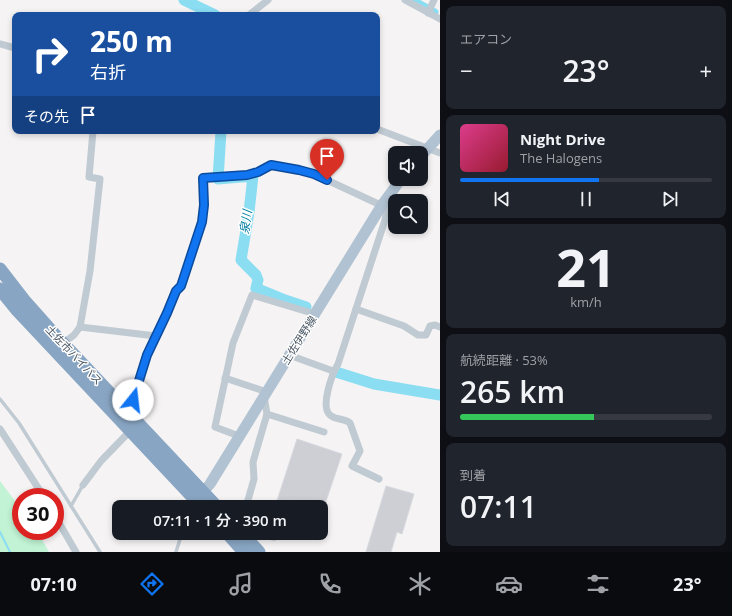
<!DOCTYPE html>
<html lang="ja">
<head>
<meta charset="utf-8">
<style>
  body { margin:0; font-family:"Open Sans","Noto Sans JP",sans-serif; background:#20242c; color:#f1f3f6; height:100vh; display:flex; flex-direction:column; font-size:15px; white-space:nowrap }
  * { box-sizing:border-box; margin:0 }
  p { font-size:13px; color:#9ea1a6 }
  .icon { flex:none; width:22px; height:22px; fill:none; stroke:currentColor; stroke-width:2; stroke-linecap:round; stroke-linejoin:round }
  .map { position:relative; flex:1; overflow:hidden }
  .drawer { display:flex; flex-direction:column; gap:6px; padding:6px; background:#0d0f14; width:292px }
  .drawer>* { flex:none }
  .hud { position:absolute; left:12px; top:12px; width:368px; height:122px; border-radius:8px; box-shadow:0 2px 6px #0003; background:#1a4fa0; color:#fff; overflow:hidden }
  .tools { position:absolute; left:388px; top:146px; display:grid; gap:8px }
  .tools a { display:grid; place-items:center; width:40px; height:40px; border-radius:8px; background:#171b24; box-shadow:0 2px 6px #0003; font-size:20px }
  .speed { position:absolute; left:12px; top:488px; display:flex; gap:8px; font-size:20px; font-weight:700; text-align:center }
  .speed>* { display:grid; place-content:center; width:52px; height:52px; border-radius:50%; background:#171b24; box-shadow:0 2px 6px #0003; line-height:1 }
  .speed .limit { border:6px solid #d22; background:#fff; color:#111 }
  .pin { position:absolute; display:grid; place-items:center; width:34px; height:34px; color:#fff; margin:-41px -17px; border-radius:50% 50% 50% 0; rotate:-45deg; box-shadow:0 0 4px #0007 }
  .pin .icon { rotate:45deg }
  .me { position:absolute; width:44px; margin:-22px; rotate:16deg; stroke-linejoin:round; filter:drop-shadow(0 0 3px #0008) }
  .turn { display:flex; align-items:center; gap:14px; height:84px; padding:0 12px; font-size:18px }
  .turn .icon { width:52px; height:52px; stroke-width:2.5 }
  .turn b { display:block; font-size:28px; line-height:34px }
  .then { display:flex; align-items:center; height:38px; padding:0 12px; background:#0003; gap:8px; font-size:15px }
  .big { font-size:30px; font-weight:600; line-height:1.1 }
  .drawer .tile { flex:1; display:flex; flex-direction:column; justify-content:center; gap:6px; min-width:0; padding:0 14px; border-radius:8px; background:#20242c }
  .drawer .dial { align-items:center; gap:0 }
  .dial b { font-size:52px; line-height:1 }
  .song { display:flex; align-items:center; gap:12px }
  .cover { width:48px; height:48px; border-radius:6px; background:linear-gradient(135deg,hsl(330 70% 55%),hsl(350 70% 35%)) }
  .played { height:4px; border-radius:2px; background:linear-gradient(90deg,#1174f1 55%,#363941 55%) }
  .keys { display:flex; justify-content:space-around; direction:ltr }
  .heat { display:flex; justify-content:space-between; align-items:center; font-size:22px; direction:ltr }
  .charge { height:6px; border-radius:3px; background:linear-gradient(90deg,#34c759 53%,#363941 0) }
  .trip { position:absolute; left:112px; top:500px; width:216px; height:40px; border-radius:8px; background:#171b24; box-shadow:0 2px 6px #0003; font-weight:600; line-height:40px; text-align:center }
  .tabs { display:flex; height:64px; justify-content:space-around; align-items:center; background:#090b0e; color:#9ea1a6 }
  .tabs .icon { width:28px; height:28px }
  .tabs .on { color:#1174f1 }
  .tabs b { font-size:18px; color:#f1f3f6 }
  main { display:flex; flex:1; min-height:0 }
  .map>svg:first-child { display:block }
  .green { fill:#c1f3d4 }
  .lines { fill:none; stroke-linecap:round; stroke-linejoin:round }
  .stream { stroke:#8bddf2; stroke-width:2 }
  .canal { stroke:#8bddf2; stroke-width:7 }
  .river { stroke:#8bddf2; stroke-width:11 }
  .building { fill:#cdcfd5; stroke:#d6d9de }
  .lane { stroke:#c0cad2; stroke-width:3.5 }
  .street { stroke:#c0cad2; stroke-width:7 }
  .primary { stroke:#b1c2d2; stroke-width:11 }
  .highway { stroke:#88a5c3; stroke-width:13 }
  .route-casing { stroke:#0b4b9d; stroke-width:10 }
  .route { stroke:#1174f1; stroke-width:7 }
  .labels { text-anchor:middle; stroke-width:3; stroke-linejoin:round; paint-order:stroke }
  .street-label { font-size:11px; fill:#495662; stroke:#fff }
  .water-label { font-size:12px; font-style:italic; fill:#0681a1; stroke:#fff }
</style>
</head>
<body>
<main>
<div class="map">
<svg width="440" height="552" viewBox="0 0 440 552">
  <rect width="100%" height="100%" fill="#f5f3f3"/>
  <!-- green -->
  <polygon class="green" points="0,481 21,509 21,531 37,531 49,552 0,552"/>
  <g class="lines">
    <!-- stream -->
    <polyline class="stream" points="0,532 10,552"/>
    <!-- canal -->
    <polyline class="canal" points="413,0 435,12"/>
    <!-- river -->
    <g class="river">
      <polyline points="184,0 215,15"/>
      <polyline points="221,131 218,179 253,176 249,212 241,260 256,275 258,280 256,288 285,300 306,307"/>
      <polyline points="336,372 374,384 440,395"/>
    </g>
  </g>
  <!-- building -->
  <g class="building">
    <polygon points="297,439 342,454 324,507 311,507 289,500 286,507 275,507"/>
    <polygon points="386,486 414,494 402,534 397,532 391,552 366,552"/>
    <polygon points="267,533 278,533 275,541 265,538"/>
  </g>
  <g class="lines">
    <!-- lane -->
    <g class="lane">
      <polyline points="0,399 19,423 100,552"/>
      <polyline points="71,506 83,485"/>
      <polyline points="176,552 182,533"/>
    </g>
    <!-- street -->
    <g class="street">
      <polyline points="405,0 440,19"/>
      <polyline points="428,13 434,0"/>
      <polyline points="249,15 268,0"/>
      <polyline points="0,44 15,48"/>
      <polyline points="377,129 440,153"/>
      <polyline points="356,309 404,326 418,335 426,335 430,326 435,325 440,327"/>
      <polyline points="80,327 156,336 147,355 133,400 124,413"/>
      <path d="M156 336 167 313 176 291 181 286 202 222 204 205 203 178 247 175 258 172 271 165 299 170 314 174 387 208 385 220 338 364C332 374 320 407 330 415 335 420 344 418 350 423L360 451 352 466 379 479"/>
      <polyline points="61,345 74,335 80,327 90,271 100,179 89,177 93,131"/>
      <polyline points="289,355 333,371"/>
      <polyline points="225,378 267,392"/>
      <polyline points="267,414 324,432"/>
      <polyline points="0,429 44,497"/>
      <polyline points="239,436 215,427 233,343 252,295 315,314"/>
      <polyline points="83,485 101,461 130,431"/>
      <polyline points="246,507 254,479 253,462 267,414 264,396"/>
      <polyline points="55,516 76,552"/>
    </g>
    <!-- primary -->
    <g class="primary">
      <polyline points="421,156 440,135"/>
      <polyline points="197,499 210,484 382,205 401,179"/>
    </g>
    <!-- highway -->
    <g class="highway">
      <polyline points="0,269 24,300 56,336 217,507"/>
      <polyline points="0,289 16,309 202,507"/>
      <polyline points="227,533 244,552"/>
      <polyline points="242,533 259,552"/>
    </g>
  </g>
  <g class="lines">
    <defs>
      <polyline id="route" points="133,400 147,355 167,313 176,291 181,286 202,222 204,205 203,178 247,175 258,172 271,165 299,170 314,174 327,180"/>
    </defs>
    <!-- route casing -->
    <use href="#route" class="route-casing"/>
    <!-- route -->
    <use href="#route" class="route"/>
  </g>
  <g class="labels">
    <!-- street labels -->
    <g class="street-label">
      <text transform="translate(299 340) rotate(-58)" y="4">土佐伊野線</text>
      <text transform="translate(74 355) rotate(47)" y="4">土佐市バイパス</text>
    </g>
    <!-- water labels -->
    <g class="water-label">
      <text transform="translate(246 222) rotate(-82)" y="4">泉川</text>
    </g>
  </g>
</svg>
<div class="tools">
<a><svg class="icon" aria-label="sound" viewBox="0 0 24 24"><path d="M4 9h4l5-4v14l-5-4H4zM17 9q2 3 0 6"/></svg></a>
<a><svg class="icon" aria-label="search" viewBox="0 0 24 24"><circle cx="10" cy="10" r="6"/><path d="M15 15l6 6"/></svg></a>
</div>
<div class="speed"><div class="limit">30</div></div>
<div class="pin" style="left:327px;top:180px;background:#d93025"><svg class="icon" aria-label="arrive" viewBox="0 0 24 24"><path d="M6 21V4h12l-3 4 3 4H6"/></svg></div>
<svg class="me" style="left:133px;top:400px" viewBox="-20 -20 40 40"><circle r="19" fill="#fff"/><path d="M0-13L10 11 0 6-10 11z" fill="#1174f1"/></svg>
<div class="trip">07:11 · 1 分 · 390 m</div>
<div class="hud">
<div class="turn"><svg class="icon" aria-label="right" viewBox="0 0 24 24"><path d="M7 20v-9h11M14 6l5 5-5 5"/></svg><div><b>250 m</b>右折</div></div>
<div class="then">その先<svg class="icon" aria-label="arrive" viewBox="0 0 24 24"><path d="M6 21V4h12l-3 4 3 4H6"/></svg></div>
</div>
</div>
<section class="drawer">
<div class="tile"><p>エアコン</p>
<div class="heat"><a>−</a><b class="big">23°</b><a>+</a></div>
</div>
<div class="tile">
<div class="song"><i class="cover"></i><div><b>Night Drive</b><p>The Halogens</p></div></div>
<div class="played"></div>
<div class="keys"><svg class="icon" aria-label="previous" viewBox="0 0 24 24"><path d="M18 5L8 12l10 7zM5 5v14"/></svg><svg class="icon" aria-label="pause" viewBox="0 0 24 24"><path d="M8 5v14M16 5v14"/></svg><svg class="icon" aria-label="next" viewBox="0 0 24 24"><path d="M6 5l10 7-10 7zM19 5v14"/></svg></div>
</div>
<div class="tile dial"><b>21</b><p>km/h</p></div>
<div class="tile"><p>航続距離 · 53%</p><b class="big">265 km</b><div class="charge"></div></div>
<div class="tile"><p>到着</p><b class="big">07:11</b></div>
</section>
</main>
<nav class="tabs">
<b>07:10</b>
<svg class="icon on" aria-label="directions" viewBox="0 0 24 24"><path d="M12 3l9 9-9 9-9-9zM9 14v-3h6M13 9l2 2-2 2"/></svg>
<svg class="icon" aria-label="music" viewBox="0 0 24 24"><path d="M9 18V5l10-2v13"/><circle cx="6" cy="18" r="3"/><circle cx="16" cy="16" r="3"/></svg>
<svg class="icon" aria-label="phone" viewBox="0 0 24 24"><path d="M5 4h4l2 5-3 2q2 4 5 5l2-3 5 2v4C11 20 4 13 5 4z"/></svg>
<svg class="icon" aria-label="climate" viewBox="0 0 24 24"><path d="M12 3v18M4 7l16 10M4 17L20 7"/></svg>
<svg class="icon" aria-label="car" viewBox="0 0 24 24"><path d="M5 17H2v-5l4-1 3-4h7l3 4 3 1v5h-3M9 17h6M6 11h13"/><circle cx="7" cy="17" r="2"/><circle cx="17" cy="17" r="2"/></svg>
<svg class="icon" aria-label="filters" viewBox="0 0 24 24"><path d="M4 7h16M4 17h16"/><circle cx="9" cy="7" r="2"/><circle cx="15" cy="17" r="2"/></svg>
<b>23°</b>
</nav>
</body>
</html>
